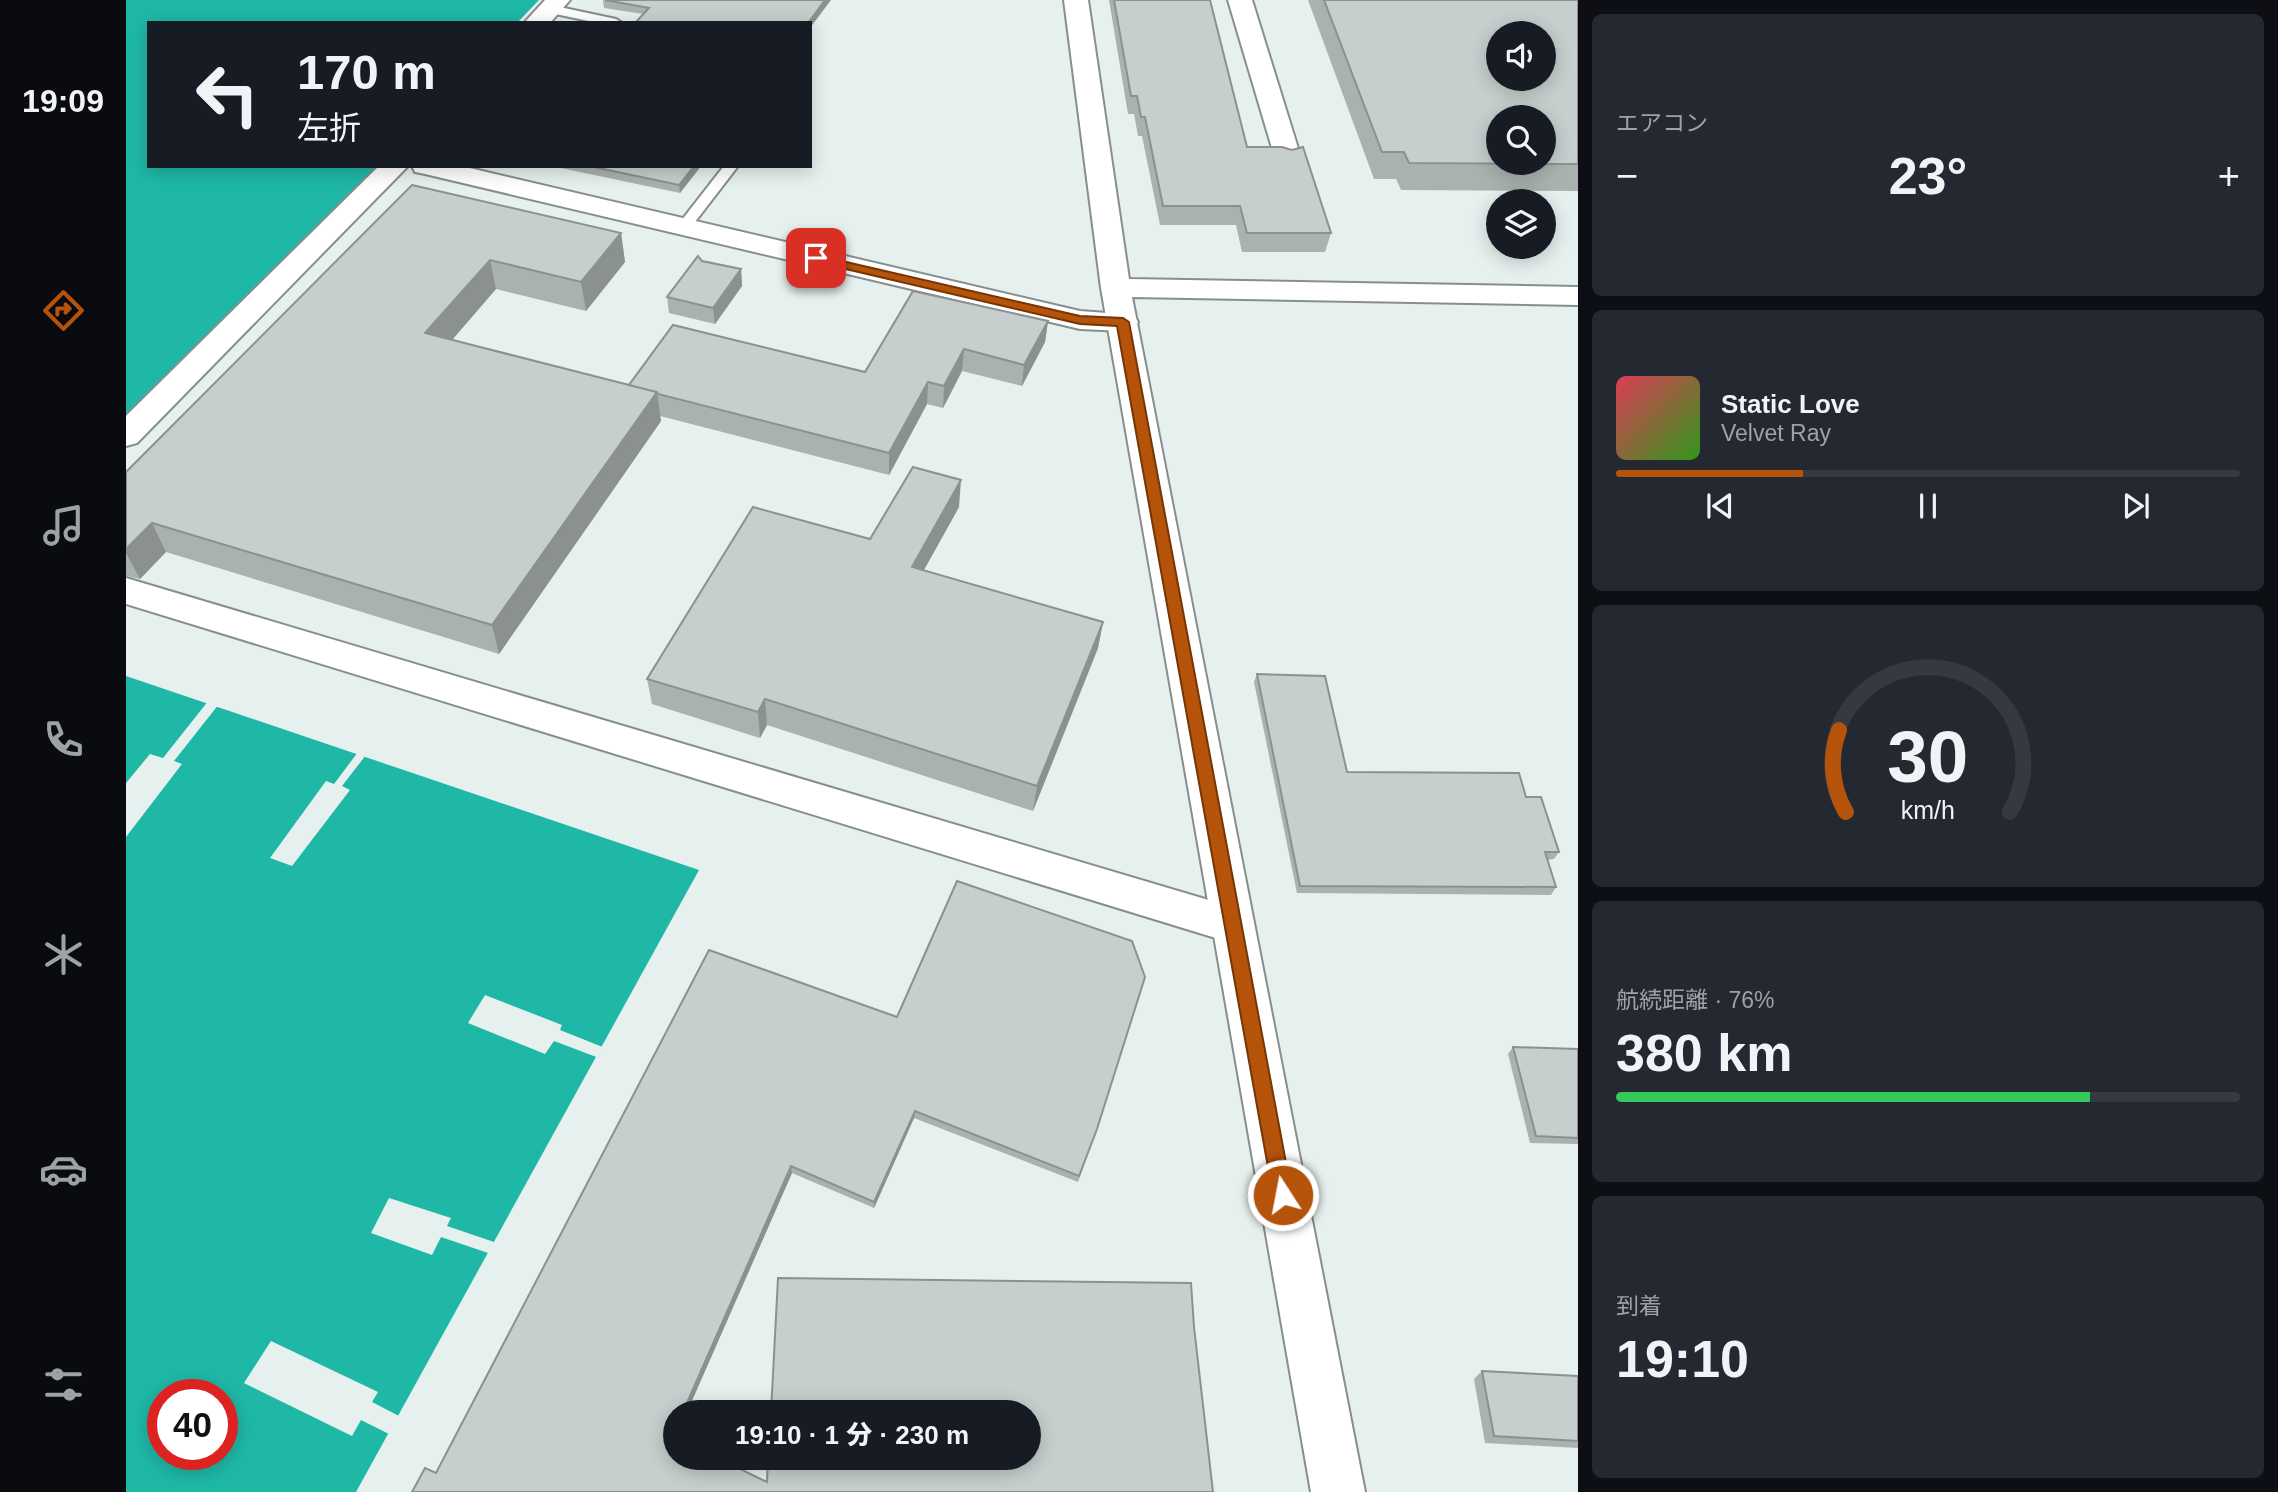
<!DOCTYPE html>
<html lang="ja">
<head>
<meta charset="utf-8">
<style>
  body { margin:0; font-family:Arial,"Noto Sans JP",sans-serif; background:#242831; color:#f1f3f6; height:100vh; display:flex; flex-direction:column; font-size:26px; white-space:nowrap }
  * { box-sizing:border-box; margin:0 }
  p { font-size:23px; color:#9ea1a6 }
  .icon { flex:none; width:38px; height:38px; fill:none; stroke:currentColor; stroke-width:2; stroke-linecap:round; stroke-linejoin:round }
  .map { position:relative; flex:1; overflow:hidden }
  .side { display:flex; flex-direction:column; gap:14px; padding:14px; background:#0d0f14; width:700px }
  .side>* { flex:none }
  .hud { position:absolute; left:21px; top:21px; width:665px; height:147px; border-radius:0px; box-shadow:0 4px 18px #0003; background:#171b24; color:#f1f3f6; overflow:hidden }
  .tools { position:absolute; left:1360px; top:21px; display:grid; gap:14px }
  .tools a { display:grid; place-items:center; width:70px; height:70px; border-radius:50%; background:#171b24; box-shadow:0 4px 18px #0003; font-size:35px }
  .speed { position:absolute; left:21px; top:1379px; display:flex; gap:14px; font-size:35px; font-weight:700; text-align:center }
  .speed>* { display:grid; place-content:center; width:91px; height:91px; border-radius:50%; background:#171b24; box-shadow:0 4px 18px #0003; line-height:1 }
  .speed .limit { border:10px solid #d22; background:#fff; color:#111 }
  .pin { position:absolute; display:grid; place-items:center; width:60px; height:60px; color:#fff; margin:-30px; border-radius:14px; box-shadow:0 4px 10px #0006 }
  .me { position:absolute; width:77px; margin:-38px; rotate:349deg; stroke-linejoin:round; filter:drop-shadow(0 0 5px #0008) }
  .turn { display:flex; align-items:center; gap:24px; height:147px; padding:0 35px; font-size:32px }
  .turn .icon { width:91px; height:91px; stroke-width:2.5 }
  .turn b { display:block; font-size:49px; line-height:60px }
  .big { font-size:52px; font-weight:800; line-height:1.1 }
  .side .tile { flex:1; display:flex; flex-direction:column; justify-content:center; gap:10px; min-width:0; padding:0 24px; border-radius:10px; background:#242831 }
  .side .dial { align-items:center; gap:0 }
  .dial svg { height:182px; overflow:visible; fill:none; stroke:#363941; stroke-width:7; stroke-linecap:round; text-anchor:middle }
  .dial text { fill:#f1f3f6; stroke:none }
  .song { display:flex; align-items:center; gap:21px }
  .cover { width:84px; height:84px; border-radius:10px; background:linear-gradient(135deg,hsl(350 70% 55%),hsl(110 70% 35%)) }
  .played { height:7px; border-radius:4px; background:linear-gradient(90deg,#b45309 30%,#363941 30%) }
  .keys { display:flex; justify-content:space-around; direction:ltr }
  .heat { display:flex; justify-content:space-between; align-items:center; font-size:38px; direction:ltr }
  .charge { height:10px; border-radius:5px; background:linear-gradient(90deg,#34c759 76%,#363941 0) }
  .trip { position:absolute; left:537px; top:1400px; width:378px; height:70px; border-radius:35px; background:#171b24; box-shadow:0 4px 18px #0003; font-weight:800; line-height:70px; text-align:center }
  main { display:flex; flex:1; min-height:0 }
  .tabs { display:flex; flex-direction:column; width:126px; justify-content:space-around; align-items:center; background:#090b0e; color:#9ea1a6 }
  .tabs .icon { width:49px; height:49px }
  .tabs .selected { color:#b45309 }
  .tabs b { font-size:32px; color:#f1f3f6 }
  .map>svg:first-child { display:block }
  .water { fill:#1fb8a6; fill-rule:evenodd }
  .pier { fill:#e6f0ee }
  .lines { fill:none; stroke-linecap:round; stroke-linejoin:round }
  .service-casing { stroke:#868f8d; stroke-width:4 }
  .minor-casing { stroke:#868f8d; stroke-width:4 }
  .tertiary-casing { stroke:#868f8d; stroke-width:4 }
  .service { fill:#fff; fill-rule:evenodd }
  .minor { fill:#fff; fill-rule:evenodd }
  .tertiary { fill:#fff; fill-rule:evenodd }
  .wall { fill:#aab2b0 }
  .shaded-wall { fill:#8b9190 }
  .building { fill:#c6cfcd; stroke:#8b9190; stroke-width:2; fill-rule:evenodd }
  .route { fill:#b45309; stroke:#753606; stroke-width:2 }
</style>
</head>
<body>
<main>
<nav class="tabs">
<b>19:09</b>
<svg class="icon selected" aria-label="directions" viewBox="0 0 24 24"><path d="M12 3l9 9-9 9-9-9zM9 14v-3h6M13 9l2 2-2 2"/></svg>
<svg class="icon" aria-label="music" viewBox="0 0 24 24"><path d="M9 18V5l10-2v13"/><circle cx="6" cy="18" r="3"/><circle cx="16" cy="16" r="3"/></svg>
<svg class="icon" aria-label="phone" viewBox="0 0 24 24"><path d="M5 4h4l2 5-3 2q2 4 5 5l2-3 5 2v4C11 20 4 13 5 4z"/></svg>
<svg class="icon" aria-label="climate" viewBox="0 0 24 24"><path d="M12 3v18M4 7l16 10M4 17L20 7"/></svg>
<svg class="icon" aria-label="car" viewBox="0 0 24 24"><path d="M5 17H2v-5l4-1 3-4h7l3 4 3 1v5h-3M9 17h6M6 11h13"/><circle cx="7" cy="17" r="2"/><circle cx="17" cy="17" r="2"/></svg>
<svg class="icon" aria-label="filters" viewBox="0 0 24 24"><path d="M4 7h16M4 17h16"/><circle cx="9" cy="7" r="2"/><circle cx="15" cy="17" r="2"/></svg>
</nav>
<div class="map">
<svg width="1452" height="1492" viewBox="0 0 1452 1492">
  <rect width="100%" height="100%" fill="#e6f0ee"/>
  <!-- water -->
  <g class="water">
    <polygon points="0,0 413,0 391,23 23,23 23,166 251,166 0,417"/>
    <path d="M0 676 573 870 230 1492H0ZM37 1395H96V1454H37Z"/>
  </g>
  <!-- pier -->
  <g class="pier">
    <polygon points="83,700 93,704 48,761 56,764 0,837 0,783 24,754 37,758"/>
    <polygon points="232,752 240,755 216,786 224,790 166,866 144,858 200,781 208,784"/>
    <polygon points="359,995 436,1025 434,1030 479,1048 473,1058 428,1041 419,1054 342,1023"/>
    <polygon points="263,1198 325,1218 321,1226 371,1243 365,1254 315,1237 306,1255 245,1233"/>
    <polygon points="145,1341 252,1392 246,1402 275,1417 265,1435 235,1420 226,1436 118,1383"/>
  </g>
  <g class="lines">
    <defs>
      <g id="service">
        <polygon points="424,5 490,19 496,23 472,23 420,12 420,6"/>
        <polygon points="598,166 612,166 562,231 552,231 552,225"/>
      </g>
      <g id="minor">
        <polygon points="419,0 444,0 424,23 398,23"/>
        <polygon points="1102,0 1126,0 1175,158 1171,164 1162,166 1153,164 1149,158"/>
        <polygon points="253,166 282,166 11,443 0,446 0,416"/>
        <polygon points="286,166 335,166 954,311 1008,315 1012,322 1008,329 997,331 954,329 299,174 289,172"/>
        <polygon points="0,578 1106,907 1121,912 1127,925 1121,938 1106,943 0,604"/>
      </g>
      <polygon id="tertiary" points="938,0 962,0 1003,279 1452,287 1452,305 1006,297 1239,1492 1185,1492 975,288"/>
    </defs>
    <!-- service casing -->
    <use href="#service" class="service-casing"/>
    <!-- minor casing -->
    <use href="#minor" class="minor-casing"/>
    <!-- tertiary casing -->
    <use href="#tertiary" class="tertiary-casing"/>
    <!-- service -->
    <use href="#service" class="service"/>
    <!-- minor -->
    <use href="#minor" class="minor"/>
    <!-- tertiary -->
    <use href="#tertiary" class="tertiary"/>
  </g>
  <!-- wall -->
  <g class="wall">
    <polygon points="477,0 684,28 517,14 478,8"/>
    <polygon points="983,0 1084,0 1121,147 1205,233 1199,252 1116,252 1110,225 1034,225 1016,136 1012,136 1008,114 1002,114"/>
    <polygon points="1182,0 1452,0 1452,191 1275,190 1270,179 1248,179"/>
    <polygon points="425,166 575,166 554,193"/>
    <polygon points="286,185 495,233 499,262 460,311 370,289 326,340 503,385 739,372 922,321 919,342 896,386 836,371 817,408 801,404 763,475 534,416 535,421 373,654 40,552 14,579 0,576 0,472"/>
    <polygon points="576,261 615,269 616,286 589,324 543,313 541,297"/>
    <polygon points="833,507 798,570 977,622 972,648 907,811 641,725 634,738 526,704 521,679 744,539"/>
    <polygon points="1131,674 1221,772 1400,797 1433,852 1428,859 1421,860 1430,887 1425,895 1171,893 1128,682"/>
    <polygon points="831,881 1006,941 1019,977 969,1135 952,1182 788,1118 748,1208 666,1173 561,1412 550,1412 550,1458 592,1458 641,1482 642,1458 903,1458 903,1412 645,1412 652,1278 1065,1283 1068,1327 1087,1492 286,1492 299,1468 310,1473 583,950 771,1017"/>
    <polygon points="1387,1047 1452,1049 1452,1144 1404,1143 1382,1054"/>
    <polygon points="1356,1371 1452,1376 1452,1448 1359,1443 1348,1379"/>
  </g>
  <!-- shaded-wall -->
  <g class="shaded-wall">
    <polygon points="699,0 705,0 684,28 684,23 682,23"/>
    <polygon points="568,166 575,166 554,193 553,185"/>
    <polygon points="495,233 499,262 460,311 455,282"/>
    <polygon points="364,260 370,289 307,362 299,333"/>
    <polygon points="615,269 616,286 589,324 587,308"/>
    <polygon points="922,321 919,342 896,386 898,365"/>
    <polygon points="838,349 836,371 817,408 818,386"/>
    <polygon points="802,382 801,404 763,475 763,453"/>
    <polygon points="531,392 535,421 373,654 366,625"/>
    <polygon points="835,480 833,507 785,593 786,567"/>
    <polygon points="26,523 40,552 14,579 0,553 0,549"/>
    <polygon points="977,622 972,648 907,811 911,786"/>
    <polygon points="639,699 641,725 634,738 632,712"/>
    <polygon points="789,1111 788,1118 748,1208 748,1202"/>
    <polygon points="665,1166 666,1173 561,1412 557,1412"/>
  </g>
  <!-- building -->
  <g class="building">
    <polygon points="479,0 699,0 682,23 509,23 523,8"/>
    <polygon points="988,0 1084,0 1121,147 1156,147 1166,150 1177,147 1205,233 1121,233 1114,206 1037,206 1019,117 1015,117 1011,96 1005,96"/>
    <path d="M1198 0H1452V164L1283 163 1278 152H1256ZM1372 33H1418V79H1372ZM1372 117H1418V163H1372Z"/>
    <polygon points="463,166 568,166 553,185"/>
    <polygon points="286,185 495,233 455,282 364,260 299,333 531,392 366,625 26,523 0,549 0,472"/>
    <polygon points="572,256 576,261 615,269 587,308 541,297"/>
    <polygon points="787,291 922,321 898,365 838,349 818,386 802,382 763,453 532,394 531,392 503,385 547,325 739,372"/>
    <polygon points="787,467 835,480 786,567 977,622 911,786 639,699 632,712 521,679 627,507 744,539"/>
    <polygon points="1131,674 1199,676 1221,772 1393,773 1400,797 1415,797 1433,852 1419,852 1430,887 1174,886"/>
    <polygon points="831,881 1006,941 1019,977 971,1129 953,1176 789,1111 748,1202 665,1166 557,1412 550,1412 550,1430 547,1435 550,1436 550,1458 592,1458 641,1482 642,1458 903,1458 903,1412 645,1412 652,1278 1065,1283 1068,1327 1087,1492 286,1492 299,1468 310,1473 583,950 771,1017"/>
    <polygon points="1387,1047 1452,1049 1452,1138 1410,1136"/>
    <polygon points="1356,1371 1452,1376 1452,1441 1368,1436"/>
  </g>
  <!-- route -->
  <polygon class="route" points="690,255 954,316 997,318 1003,322 1166,1195 1164,1202 1157,1204 1150,1202 1147,1195 991,326 954,324 686,261 684,258"/>
</svg>
<div class="tools">
<a><svg class="icon" aria-label="sound" viewBox="0 0 24 24"><path d="M4 9h4l5-4v14l-5-4H4zM17 9q2 3 0 6"/></svg></a>
<a><svg class="icon" aria-label="search" viewBox="0 0 24 24"><circle cx="10" cy="10" r="6"/><path d="M15 15l6 6"/></svg></a>
<a><svg class="icon" aria-label="layers" viewBox="0 0 24 24"><path d="M12 4l9 5-9 5-9-5zM3 14l9 5 9-5"/></svg></a>
</div>
<div class="speed"><div class="limit">40</div></div>
<div class="pin" style="left:690px;top:258px;background:#d93025"><svg class="icon" aria-label="arrive" viewBox="0 0 24 24"><path d="M6 21V4h12l-3 4 3 4H6"/></svg></div>
<svg class="me" style="left:1157px;top:1195px" viewBox="-20 -20 40 40"><circle r="17" fill="#b45309" stroke="#fff" stroke-width="3"/><path d="M0-11L8 9 0 5-8 9z" fill="#fff"/></svg>
<div class="trip">19:10 · 1 分 · 230 m</div>
<div class="hud">
<div class="turn"><svg class="icon" aria-label="left" viewBox="0 0 24 24"><path d="M17 20v-9H6M10 6l-5 5 5 5"/></svg><div><b>170 m</b>左折</div></div>
</div>
</div>
<section class="side">
<div class="tile"><p>エアコン</p>
<div class="heat"><a>−</a><b class="big">23°</b><a>+</a></div>
</div>
<div class="tile">
<div class="song"><i class="cover"></i><div><b>Static Love</b><p>Velvet Ray</p></div></div>
<div class="played"></div>
<div class="keys"><svg class="icon" aria-label="previous" viewBox="0 0 24 24"><path d="M18 5L8 12l10 7zM5 5v14"/></svg><svg class="icon" aria-label="pause" viewBox="0 0 24 24"><path d="M8 5v14M16 5v14"/></svg><svg class="icon" aria-label="next" viewBox="0 0 24 24"><path d="M6 5l10 7-10 7zM19 5v14"/></svg></div>
</div>
<div class="tile dial"><svg viewBox="0 0 100 80">
<path d="M14 69A42 42 0 1 1 86 69"/>
<path d="M14 69A42 42 0 0 1 11 33" stroke="#b45309"/>
<text x="50" y="56" font-size="32" font-weight="700">30</text>
<text x="50" y="72" font-size="11">km/h</text>
</svg></div>
<div class="tile"><p>航続距離 · 76%</p><b class="big">380 km</b><div class="charge"></div></div>
<div class="tile"><p>到着</p><b class="big">19:10</b></div>
</section>
</main>
</body>
</html>
